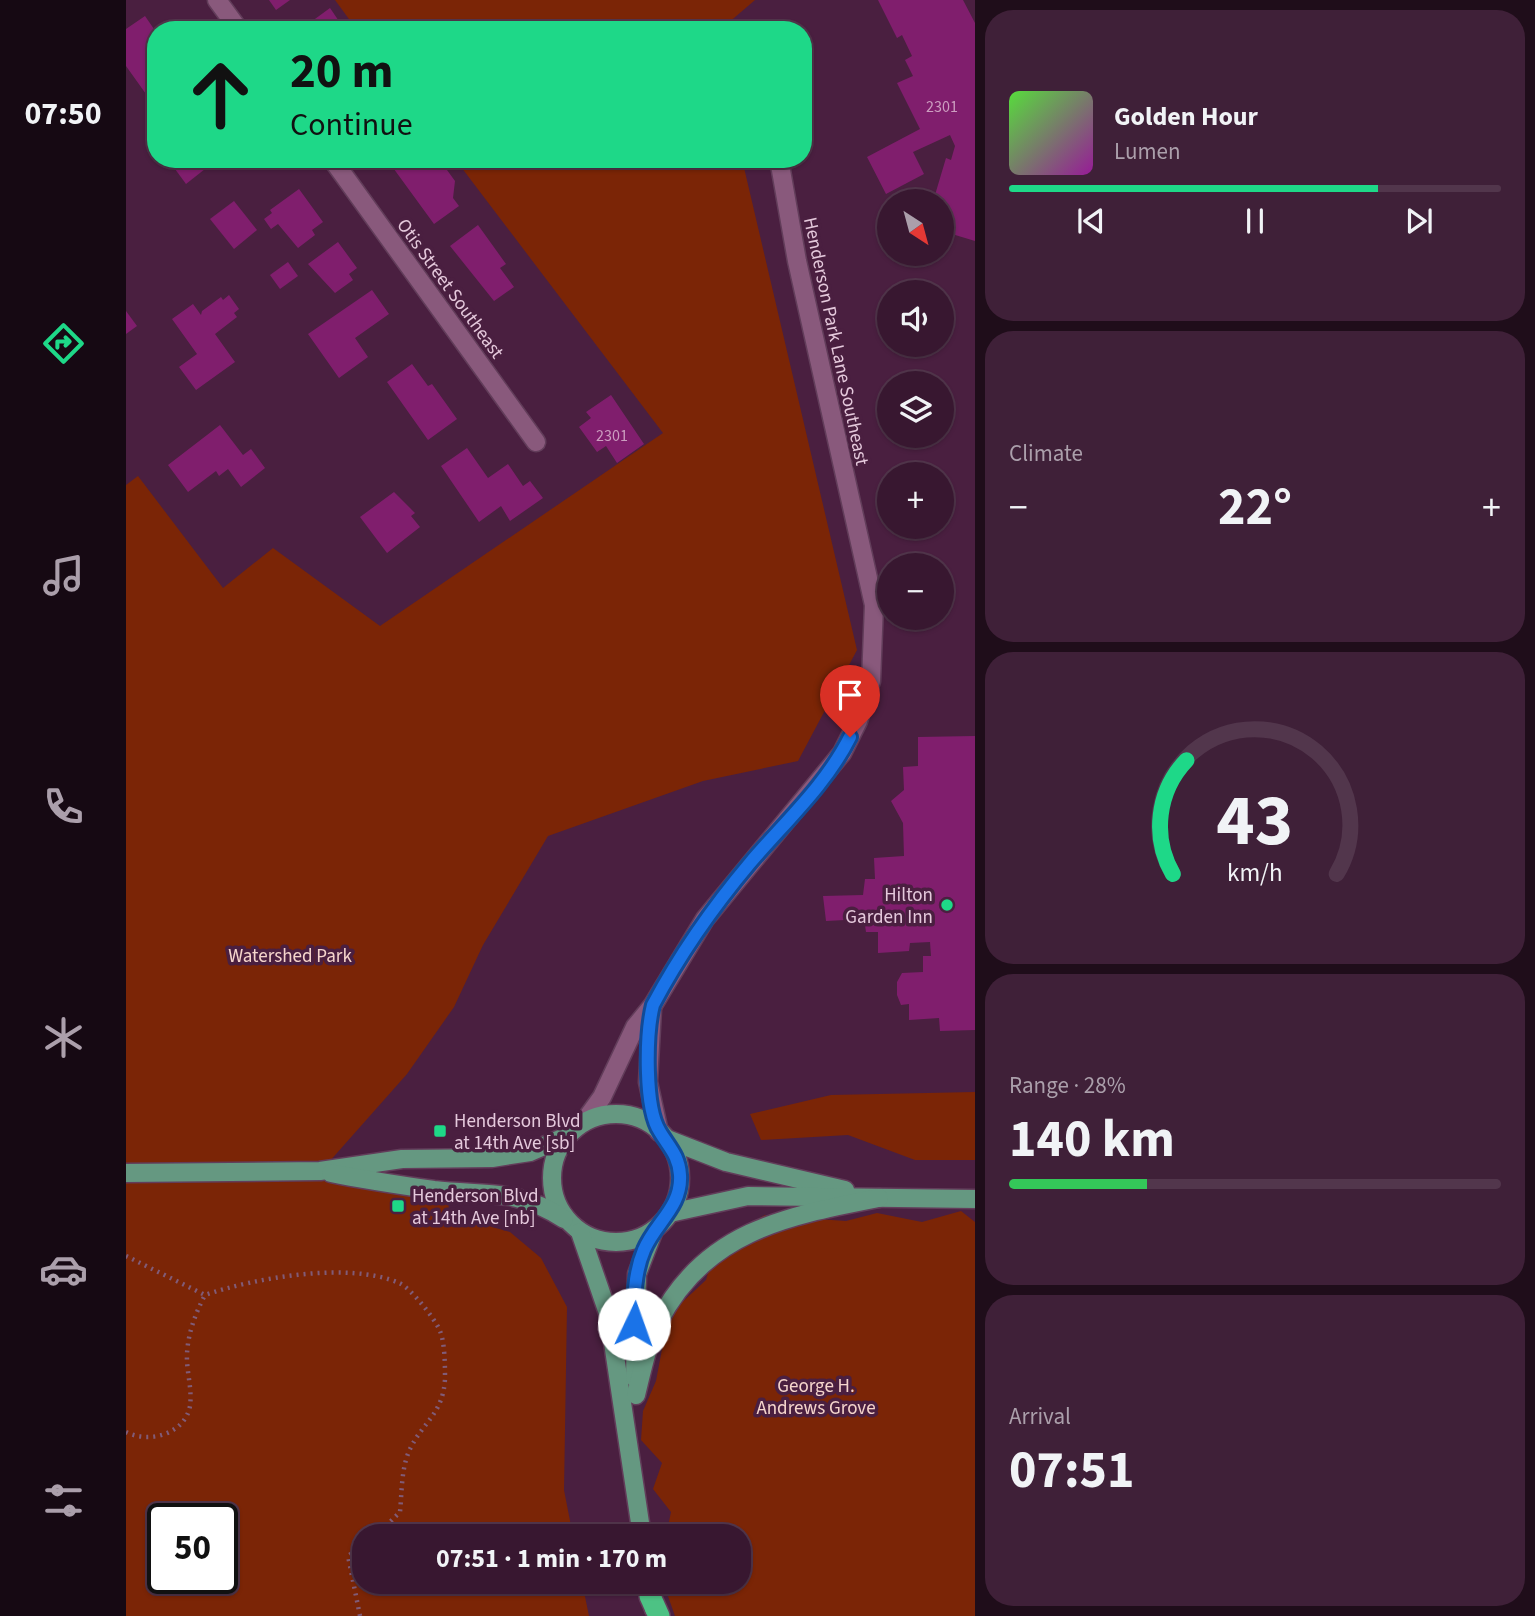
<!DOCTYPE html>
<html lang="en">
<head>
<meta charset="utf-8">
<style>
  body { margin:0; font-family:"Source Sans 3",sans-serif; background:#3f2038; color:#f1f3f6; height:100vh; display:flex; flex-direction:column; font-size:26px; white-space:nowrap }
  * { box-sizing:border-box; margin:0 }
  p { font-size:23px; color:#ab9fab }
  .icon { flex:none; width:38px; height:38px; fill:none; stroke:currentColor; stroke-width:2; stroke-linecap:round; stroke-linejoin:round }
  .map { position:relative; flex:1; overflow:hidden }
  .side { display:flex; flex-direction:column; gap:10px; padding:10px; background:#1f0d1a; width:560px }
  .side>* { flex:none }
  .top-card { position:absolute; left:21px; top:21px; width:665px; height:147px; border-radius:28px; box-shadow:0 2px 5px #0004,0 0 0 2px #52364c; background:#1ed888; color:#111; overflow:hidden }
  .needle { width:46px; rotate:144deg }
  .controls { position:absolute; left:751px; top:189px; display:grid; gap:14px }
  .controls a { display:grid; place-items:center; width:77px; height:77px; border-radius:50%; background:#381730; box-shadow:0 2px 5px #0004,0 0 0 2px #52364c; font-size:35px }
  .speed { position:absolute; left:21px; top:1503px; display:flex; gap:14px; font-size:35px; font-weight:700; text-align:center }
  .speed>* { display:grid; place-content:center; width:91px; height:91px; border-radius:50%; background:#381730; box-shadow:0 2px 5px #0004,0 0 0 2px #52364c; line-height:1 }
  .speed .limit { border:4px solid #111; border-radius:10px; background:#fff; color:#111 }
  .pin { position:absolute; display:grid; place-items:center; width:60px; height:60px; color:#fff; margin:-72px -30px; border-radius:50% 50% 50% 0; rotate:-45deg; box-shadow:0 0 7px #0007 }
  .pin .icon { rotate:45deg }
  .me { position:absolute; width:77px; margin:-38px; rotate:3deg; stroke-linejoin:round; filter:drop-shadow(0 0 5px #0008) }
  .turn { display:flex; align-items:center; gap:24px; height:147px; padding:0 28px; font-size:32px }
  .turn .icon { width:91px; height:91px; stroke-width:2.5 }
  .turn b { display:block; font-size:49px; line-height:60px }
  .big { font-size:52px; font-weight:700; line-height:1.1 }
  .side .widget { flex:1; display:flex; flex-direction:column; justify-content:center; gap:10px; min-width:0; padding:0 24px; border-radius:28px; background:#3f2038 }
  .side .dial { align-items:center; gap:0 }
  .dial svg { height:182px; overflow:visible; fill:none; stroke:#52364c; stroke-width:7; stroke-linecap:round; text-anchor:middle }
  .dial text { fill:#f1f3f6; stroke:none }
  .song { display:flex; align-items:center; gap:21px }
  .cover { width:84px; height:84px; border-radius:10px; background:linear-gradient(135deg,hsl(110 70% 55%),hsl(300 70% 35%)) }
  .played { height:7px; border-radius:4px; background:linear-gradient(90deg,#1ed888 75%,#52364c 75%) }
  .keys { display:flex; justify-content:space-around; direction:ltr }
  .heat { display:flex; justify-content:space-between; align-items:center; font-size:38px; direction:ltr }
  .charge { height:10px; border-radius:5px; background:linear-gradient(90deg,#34c759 28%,#52364c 0) }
  .trip { position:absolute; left:226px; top:1524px; width:399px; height:70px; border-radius:28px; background:#381730; box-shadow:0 2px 5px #0004,0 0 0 2px #52364c; font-weight:700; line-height:70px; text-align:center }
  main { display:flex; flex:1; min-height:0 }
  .dock { display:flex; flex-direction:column; width:126px; justify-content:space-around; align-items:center; background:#160913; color:#ab9fab }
  .dock .icon { width:49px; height:49px }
  .dock .on { color:#1ed888 }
  .dock b { font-size:32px; color:#f1f3f6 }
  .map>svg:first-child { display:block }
  .green { fill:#7b2506; fill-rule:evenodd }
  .building { fill:#801e6d }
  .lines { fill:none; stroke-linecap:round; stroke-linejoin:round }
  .minor-casing { stroke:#623d5a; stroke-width:21 }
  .major-casing { stroke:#623d5a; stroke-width:21 }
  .highway-casing { stroke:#623d5a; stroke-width:24 }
  .path { stroke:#815b77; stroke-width:4.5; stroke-dasharray:2 5; stroke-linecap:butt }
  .minor { stroke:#89597c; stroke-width:18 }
  .major { stroke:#659881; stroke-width:18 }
  .highway { stroke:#4dc284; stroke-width:21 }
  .route-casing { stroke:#114b97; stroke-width:18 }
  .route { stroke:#1a73e8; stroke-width:12 }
  .poi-dot { fill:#1ed888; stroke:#4a1f40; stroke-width:2.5 }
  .labels { text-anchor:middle; stroke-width:7; stroke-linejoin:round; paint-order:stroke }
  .number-label { font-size:16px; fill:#cc9ec0 }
  .street-label { font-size:19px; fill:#e5c9dc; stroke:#4a1f40 }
  .poi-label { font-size:19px; fill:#e5c9dc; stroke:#4a1f40; text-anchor:start }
  .park-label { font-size:19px; fill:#f5d5cc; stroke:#4a1f40 }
</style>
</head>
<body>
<main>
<nav class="dock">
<b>07:50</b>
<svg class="icon on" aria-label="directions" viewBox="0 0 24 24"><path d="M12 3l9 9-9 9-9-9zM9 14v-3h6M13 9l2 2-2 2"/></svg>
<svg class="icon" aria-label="music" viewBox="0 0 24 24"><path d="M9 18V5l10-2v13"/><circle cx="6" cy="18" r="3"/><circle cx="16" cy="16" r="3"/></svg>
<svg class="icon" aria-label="phone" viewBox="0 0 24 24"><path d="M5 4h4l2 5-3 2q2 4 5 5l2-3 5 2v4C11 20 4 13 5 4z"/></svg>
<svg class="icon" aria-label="climate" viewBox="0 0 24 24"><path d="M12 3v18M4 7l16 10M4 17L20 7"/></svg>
<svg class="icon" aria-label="car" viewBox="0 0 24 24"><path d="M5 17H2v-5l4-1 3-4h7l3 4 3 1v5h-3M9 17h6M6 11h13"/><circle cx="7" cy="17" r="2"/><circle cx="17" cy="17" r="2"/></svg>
<svg class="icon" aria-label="filters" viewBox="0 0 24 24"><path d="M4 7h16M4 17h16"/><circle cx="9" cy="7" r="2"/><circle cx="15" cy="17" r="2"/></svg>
</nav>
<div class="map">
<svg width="849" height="1616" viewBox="0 0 849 1616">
  <rect width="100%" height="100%" fill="#4a1f40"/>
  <!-- green -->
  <g class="green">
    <polygon points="209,0 629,0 594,30 231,30"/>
    <path d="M329 159H616L731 650 672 761 577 781 422 836 357 945 328 1007 281 1074 195 1171 322 1191 323 1215 384 1232 415 1258 441 1307 438 1490 447 1536H238V1582H456L463 1616H0V485L12 476 97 588 147 548 254 626 537 433ZM37 1519H96V1578H37Z"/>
    <polygon points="849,1092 849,1160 789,1160 722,1135 635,1140 624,1114 705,1095"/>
    <polygon points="835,1211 849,1222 849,1616 549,1616 537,1582 612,1582 612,1536 540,1536 545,1512 527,1489 536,1463 515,1440 517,1411 530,1381 541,1323 551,1307 580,1280 584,1266 605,1251 618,1227 639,1215 654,1226 691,1219 720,1221 751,1213 796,1222"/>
  </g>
  <!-- building -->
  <g class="building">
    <polygon points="143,0 164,0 150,10"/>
    <polygon points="752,0 837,0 849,23 849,241 816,231 816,201 809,195 820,158 825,160 829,146 824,135 787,152 798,174 760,194 741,157 794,129 771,83 787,76 779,60 786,56 776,35 771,38"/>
    <polygon points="204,8 219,30 180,30 178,27"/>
    <polygon points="19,16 30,32 30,44 23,49 30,59 30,88 20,94 0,66 0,29"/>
    <polygon points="62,159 72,159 79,169 60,184 49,169"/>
    <polygon points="273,159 313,159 329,181 327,198 333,206 308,224 265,165"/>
    <polygon points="173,189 197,222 186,230 189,235 172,248 152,224 145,229 138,219 146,213 144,210"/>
    <polygon points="108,201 131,230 108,249 84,219"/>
    <polygon points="352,225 380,264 374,268 388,287 368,301 324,246"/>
    <polygon points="212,242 231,268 223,274 227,280 209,293 182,264"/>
    <polygon points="162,262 172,276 154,289 144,275"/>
    <polygon points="246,290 263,314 229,338 242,357 213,378 182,334"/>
    <polygon points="103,295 113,309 108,313 111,317 89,334 109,362 70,390 53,367 71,354 46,319 67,304 75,315 76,311 95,297 97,300"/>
    <polygon points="0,311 11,326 0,334"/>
    <polygon points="286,364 302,386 306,384 331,419 302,440 261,382"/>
    <polygon points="485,395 518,444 491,463 480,446 471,452 453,427 465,418 460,412"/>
    <polygon points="94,425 117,455 125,449 139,468 115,487 102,469 93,476 90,471 62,492 42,465"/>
    <polygon points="341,448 362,478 382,464 397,486 404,481 417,498 384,521 375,506 353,522 315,466"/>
    <polygon points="268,492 289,513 285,516 294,527 261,553 234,517"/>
    <polygon points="849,736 849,1030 814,1031 813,1018 783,1020 783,1004 775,1005 771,995 771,982 776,973 797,972 797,956 805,956 804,942 784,943 783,951 752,953 752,932 740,932 738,919 700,921 697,896 737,895 739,879 749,879 748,858 778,856 777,823 765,801 778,790 777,767 792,766 792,737"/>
  </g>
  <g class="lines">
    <defs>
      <g id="minor">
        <polyline points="91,0 113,30"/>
        <polyline points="206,159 410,442"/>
        <polyline points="526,1009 522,1082 533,1132"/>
        <polyline points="458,1122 476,1097 509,1027 527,1005 579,919 716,753 732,721 745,681 748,605 671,261 653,159"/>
      </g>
      <g id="major">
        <circle cx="490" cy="1178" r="64"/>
        <polyline points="541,1139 600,1162 719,1190"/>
        <polyline points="0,1173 194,1171 276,1159 366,1158 404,1152 441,1136"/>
        <path d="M205 1173C239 1180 273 1185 308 1190 361 1196 390 1188 438 1219"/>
        <polyline points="544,1213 622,1196 849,1199"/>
        <polyline points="454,1232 483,1316 516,1536"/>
        <polyline points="509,1378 511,1274 528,1230"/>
        <path d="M510 1395C516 1371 521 1345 532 1323 578 1231 661 1216 753 1198"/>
        <polyline points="522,1582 528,1609"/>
      </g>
      <polyline id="highway" points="524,1596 533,1616"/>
    </defs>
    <!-- minor casing -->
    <use href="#minor" class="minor-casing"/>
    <!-- major casing -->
    <use href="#major" class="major-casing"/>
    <!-- highway casing -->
    <use href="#highway" class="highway-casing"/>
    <!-- path -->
    <g class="path">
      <path d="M0 1256 79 1295C128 1278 223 1261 273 1283 284 1287 310 1320 314 1331 319 1343 319 1366 319 1379 317 1414 297 1422 284 1449 275 1468 276 1492 274 1512L250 1536"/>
      <path d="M0 1432C23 1444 59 1434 64 1406 66 1392 62 1376 61 1362 60 1339 68 1316 79 1295"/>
      <polyline points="234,1616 222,1556 238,1545"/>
    </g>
    <!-- minor -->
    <use href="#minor" class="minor"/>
    <!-- major -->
    <use href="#major" class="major"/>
    <!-- highway -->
    <use href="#highway" class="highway"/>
  </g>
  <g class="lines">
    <defs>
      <path id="route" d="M508 1324C508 1299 508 1273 518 1250 529 1223 556 1207 554 1175 553 1156 543 1147 534 1132 518 1108 520 1033 527 1005 554 954 587 907 624 863 658 823 700 785 724 737"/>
    </defs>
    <!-- route casing -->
    <use href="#route" class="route-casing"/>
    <!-- route -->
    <use href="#route" class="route"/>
  </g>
  <!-- markers -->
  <g class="poi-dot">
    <circle cx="821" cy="905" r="7"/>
    <rect x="307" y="1124" width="14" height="14" rx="3.5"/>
    <rect x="265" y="1199" width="14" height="14" rx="3.5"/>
  </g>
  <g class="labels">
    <!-- number labels -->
    <g class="number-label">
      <text x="816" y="112">2301</text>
      <text x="486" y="441">2301</text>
    </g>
    <!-- street labels -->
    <g class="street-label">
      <text transform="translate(325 288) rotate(54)" y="7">Otis Street Southeast</text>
      <text transform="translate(711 341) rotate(78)" y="7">Henderson Park Lane Southeast</text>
    </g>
    <!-- poi labels -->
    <g class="poi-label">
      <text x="807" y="901" text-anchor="end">Hilton<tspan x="807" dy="22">Garden Inn</tspan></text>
      <text x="328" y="1127">Henderson Blvd<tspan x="328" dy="22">at 14th Ave [sb]</tspan></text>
      <text x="286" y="1202">Henderson Blvd<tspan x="286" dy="22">at 14th Ave [nb]</tspan></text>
    </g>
    <!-- park labels -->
    <g class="park-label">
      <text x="164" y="962">Watershed Park</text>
      <text x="690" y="1392">George H.<tspan x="690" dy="22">Andrews Grove</tspan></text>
    </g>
  </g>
</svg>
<div class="controls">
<a><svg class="needle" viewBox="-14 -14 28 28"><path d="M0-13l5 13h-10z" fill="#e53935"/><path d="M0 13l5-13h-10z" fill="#ab9fab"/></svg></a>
<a><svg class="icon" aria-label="sound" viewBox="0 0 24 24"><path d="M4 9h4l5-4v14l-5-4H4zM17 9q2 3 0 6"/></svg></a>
<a><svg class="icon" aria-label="layers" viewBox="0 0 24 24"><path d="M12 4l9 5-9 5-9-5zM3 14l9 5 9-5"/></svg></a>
<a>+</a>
<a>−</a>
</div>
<div class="speed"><div class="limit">50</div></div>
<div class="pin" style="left:724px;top:737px;background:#d93025"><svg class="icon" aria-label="arrive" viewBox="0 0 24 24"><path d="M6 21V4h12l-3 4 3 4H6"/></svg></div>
<svg class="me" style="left:508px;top:1324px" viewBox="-20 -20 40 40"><circle r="19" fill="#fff"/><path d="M0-13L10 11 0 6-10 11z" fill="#1a73e8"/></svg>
<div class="trip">07:51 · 1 min · 170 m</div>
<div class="top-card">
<div class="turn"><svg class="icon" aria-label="ahead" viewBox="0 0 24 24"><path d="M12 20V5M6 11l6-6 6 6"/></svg><div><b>20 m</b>Continue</div></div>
</div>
</div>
<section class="side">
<div class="widget">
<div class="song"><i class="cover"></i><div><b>Golden Hour</b><p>Lumen</p></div></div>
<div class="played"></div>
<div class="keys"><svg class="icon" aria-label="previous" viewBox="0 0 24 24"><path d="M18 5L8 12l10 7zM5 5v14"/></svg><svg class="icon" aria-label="pause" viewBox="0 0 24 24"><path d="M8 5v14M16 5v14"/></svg><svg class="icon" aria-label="next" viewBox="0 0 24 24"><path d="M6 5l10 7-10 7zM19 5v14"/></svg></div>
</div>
<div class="widget"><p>Climate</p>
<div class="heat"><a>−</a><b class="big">22°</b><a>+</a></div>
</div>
<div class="widget dial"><svg viewBox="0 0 100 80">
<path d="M14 69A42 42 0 1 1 86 69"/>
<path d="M14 69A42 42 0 0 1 20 19" stroke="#1ed888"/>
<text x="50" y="56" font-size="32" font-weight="700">43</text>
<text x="50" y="72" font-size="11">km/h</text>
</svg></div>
<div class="widget"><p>Range · 28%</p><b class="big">140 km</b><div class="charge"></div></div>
<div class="widget"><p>Arrival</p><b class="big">07:51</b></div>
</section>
</main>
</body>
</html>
